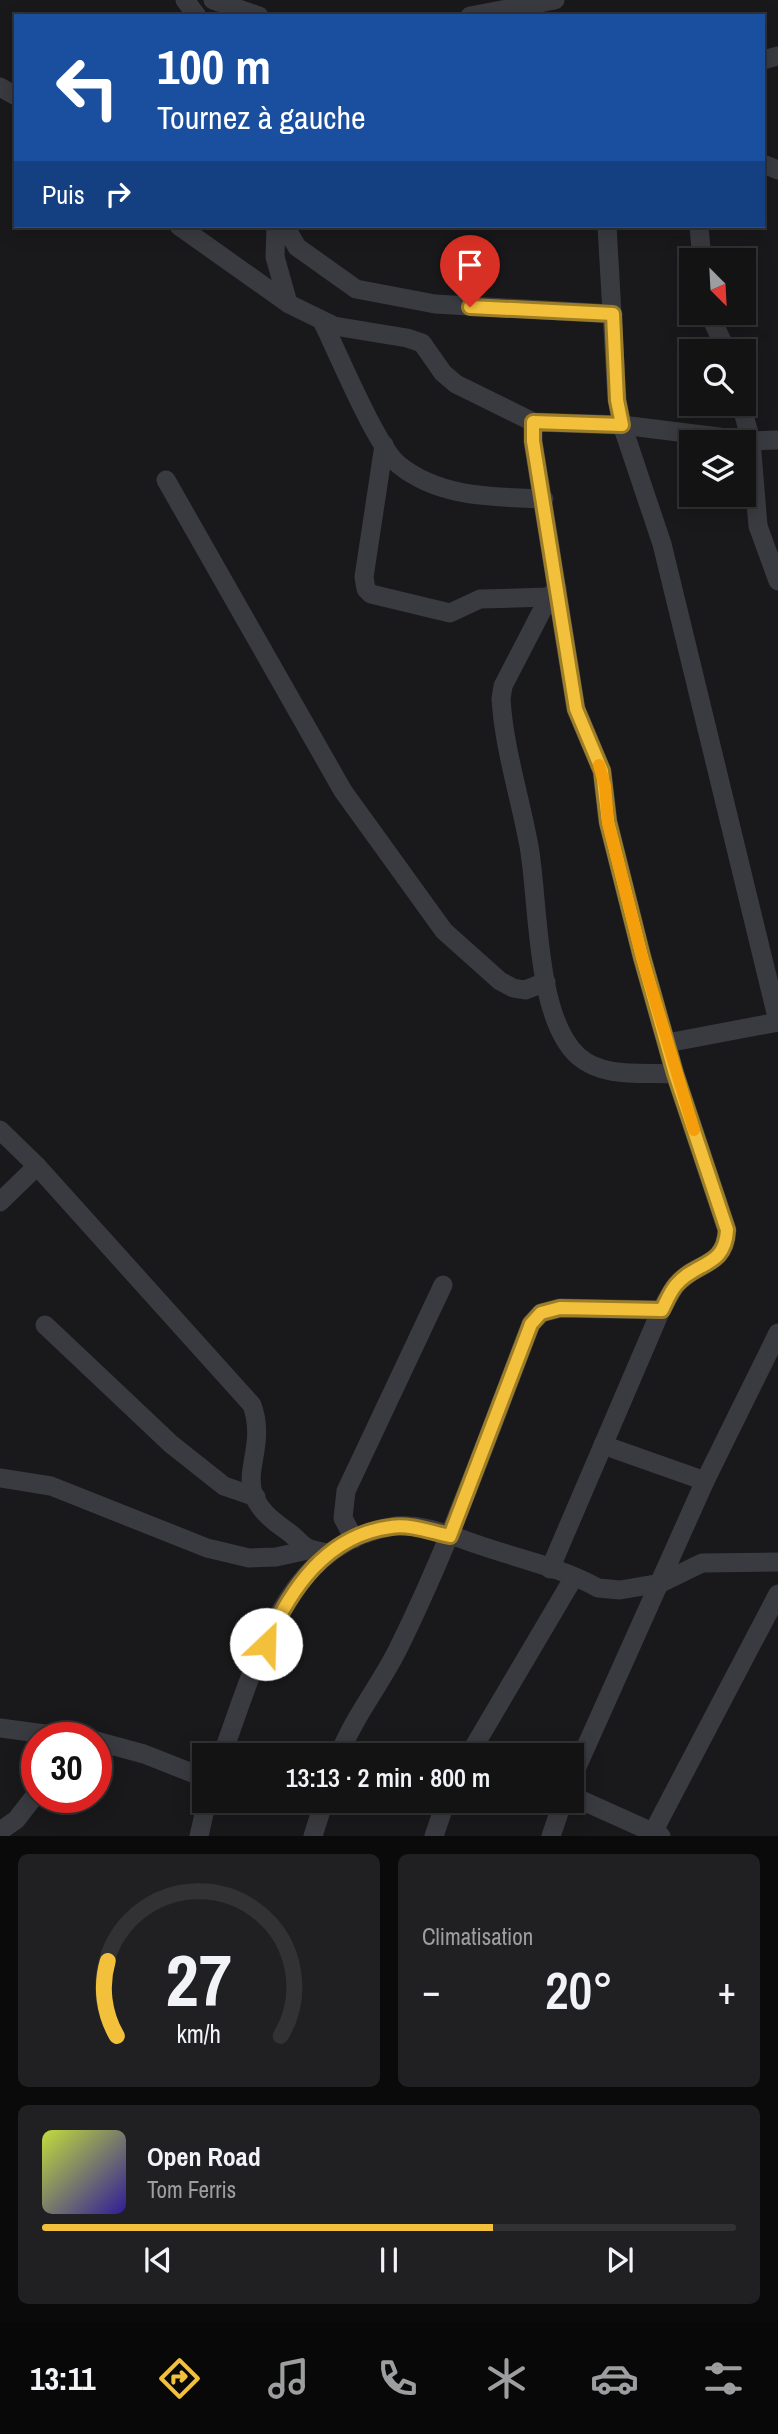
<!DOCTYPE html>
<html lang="fr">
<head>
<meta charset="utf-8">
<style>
  body { margin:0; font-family:"Archivo Narrow",sans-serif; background:#202022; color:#f1f3f6; height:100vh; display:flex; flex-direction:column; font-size:26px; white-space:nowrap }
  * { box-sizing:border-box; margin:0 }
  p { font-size:23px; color:#9d9ea0 }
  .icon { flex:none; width:38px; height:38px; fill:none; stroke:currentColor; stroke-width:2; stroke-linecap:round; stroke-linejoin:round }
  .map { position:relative; height:1836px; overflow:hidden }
  .panel { display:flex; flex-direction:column; gap:18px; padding:18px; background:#0a0a0b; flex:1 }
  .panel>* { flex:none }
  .top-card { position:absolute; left:14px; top:14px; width:751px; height:214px; border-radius:0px; box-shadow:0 4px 18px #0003,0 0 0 2px #323234; background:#1a4fa0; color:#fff; overflow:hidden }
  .needle { width:46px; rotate:156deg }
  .buttons { position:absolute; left:679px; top:248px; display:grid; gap:14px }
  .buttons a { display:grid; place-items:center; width:77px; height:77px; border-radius:0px; background:#131314; box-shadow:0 4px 18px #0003,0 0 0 2px #323234; font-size:35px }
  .speed { position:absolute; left:21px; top:1722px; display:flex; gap:14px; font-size:35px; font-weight:700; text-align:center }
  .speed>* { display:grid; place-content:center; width:91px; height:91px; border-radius:50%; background:#131314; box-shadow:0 4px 18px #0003,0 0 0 2px #323234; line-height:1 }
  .speed .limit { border:10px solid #d22; background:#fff; color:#111 }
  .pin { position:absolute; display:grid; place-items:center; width:60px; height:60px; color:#fff; margin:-72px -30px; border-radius:50% 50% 50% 0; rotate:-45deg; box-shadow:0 0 7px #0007 }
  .pin .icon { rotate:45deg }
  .me { position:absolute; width:77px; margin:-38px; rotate:24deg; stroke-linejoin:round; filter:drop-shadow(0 0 5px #0008) }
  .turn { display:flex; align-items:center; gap:24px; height:147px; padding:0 28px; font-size:32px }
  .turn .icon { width:91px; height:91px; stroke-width:2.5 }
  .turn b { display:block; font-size:49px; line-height:60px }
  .then { display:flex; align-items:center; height:66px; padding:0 28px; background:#0003; gap:14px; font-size:26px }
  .big { font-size:52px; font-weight:600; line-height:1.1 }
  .panel .widget { flex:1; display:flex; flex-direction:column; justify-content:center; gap:10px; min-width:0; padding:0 24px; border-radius:10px; background:#202022 }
  .panel .dial { align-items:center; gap:0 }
  .dial svg { height:182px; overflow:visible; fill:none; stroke:#323234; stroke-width:7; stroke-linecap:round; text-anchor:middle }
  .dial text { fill:#f1f3f6; stroke:none }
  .song { display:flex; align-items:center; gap:21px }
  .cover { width:84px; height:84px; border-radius:10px; background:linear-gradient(135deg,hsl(70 70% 55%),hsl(250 70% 35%)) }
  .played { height:7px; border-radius:4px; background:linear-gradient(90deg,#f2c03b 65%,#323234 65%) }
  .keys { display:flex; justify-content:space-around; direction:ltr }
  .heat { display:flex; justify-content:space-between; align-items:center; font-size:38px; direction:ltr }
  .panel .tiles { flex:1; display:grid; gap:18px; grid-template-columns:1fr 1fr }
  .widget:last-child { grid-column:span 2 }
  .trip { position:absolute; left:192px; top:1743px; width:392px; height:70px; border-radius:0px; background:#131314; box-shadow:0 4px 18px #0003,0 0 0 2px #323234; font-weight:600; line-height:70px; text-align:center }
  .menu { display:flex; height:112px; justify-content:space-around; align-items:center; background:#080808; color:#9d9ea0 }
  .menu .icon { width:49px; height:49px }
  .menu .current { color:#f2c03b }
  .menu b { font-size:32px; color:#f1f3f6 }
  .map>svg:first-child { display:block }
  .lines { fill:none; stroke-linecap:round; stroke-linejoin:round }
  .minor { stroke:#3a3b40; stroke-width:19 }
  .route-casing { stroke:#9d7d26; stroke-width:18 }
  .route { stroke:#f2c03b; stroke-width:12 }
  .slow { stroke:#f59e0b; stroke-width:12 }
</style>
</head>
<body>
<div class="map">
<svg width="778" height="1836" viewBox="0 0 778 1836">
  <rect width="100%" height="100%" fill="#19191b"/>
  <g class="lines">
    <!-- minor -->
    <g class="minor">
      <polyline points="185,0 197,16"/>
      <polyline points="213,0 259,16"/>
      <polyline points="470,16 555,0"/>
      <polyline points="763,60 778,56"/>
      <polyline points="0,87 16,96"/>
      <polyline points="763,164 778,170"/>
      <polyline points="179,226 289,304 334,326 407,338 422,343 443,373 456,384 533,422 622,425 751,441 778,440"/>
      <polyline points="276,226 275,257 288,303"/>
      <polyline points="285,226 297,247 356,289 435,304 613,314"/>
      <polyline points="607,226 617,400 622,425 662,544 778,1021"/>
      <polyline points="699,226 702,261"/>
      <polyline points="709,313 727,352"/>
      <path d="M323 323C338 353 377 448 399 465 440 498 494 497 544 499"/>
      <polyline points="741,404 751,441 758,526 778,581"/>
      <polyline points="384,445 364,577 366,589 371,594 450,613 480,599 549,597"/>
      <polyline points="166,480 343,791 444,931 500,981 513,988 525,990 546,982"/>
      <path d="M557 588 549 597 503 686 501 699C504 748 520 797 529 846 539 902 535 1017 578 1056 604 1079 643 1072 675 1074"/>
      <polyline points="667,1043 778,1022"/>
      <path d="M0 1130 37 1166 252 1405C271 1458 222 1486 283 1528 307 1544 297 1549 330 1553"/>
      <polyline points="0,1202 37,1166"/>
      <polyline points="45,1325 171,1444 224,1486 256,1497"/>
      <polyline points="603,1445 705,1481"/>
      <polyline points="0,1478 51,1486 207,1548 249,1558 276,1557 308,1550"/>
      <polyline points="354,1539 343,1518 346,1491 443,1285"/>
      <polyline points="550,1569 661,1310"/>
      <polyline points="0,1728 75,1738"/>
      <polyline points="96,1741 144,1754 205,1778"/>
      <path d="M222 1755C254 1670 283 1545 390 1527 421 1521 459 1539 488 1548 524 1560 564 1569 598 1588L620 1590 661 1583 702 1563 778 1562"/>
      <path d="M339 1755C354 1717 380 1685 398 1649 450 1544 489 1433 531 1324L541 1313 560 1308 661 1310C666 1302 670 1293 676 1285 696 1261 725 1268 727 1230L675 1074 642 957 608 822 602 771 576 709 533 441V422"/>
      <polyline points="469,1755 574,1577"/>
      <polyline points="572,1778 705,1481 778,1333"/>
      <polyline points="572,1796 661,1836"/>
      <polyline points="0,1831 16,1820 37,1793"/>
      <polyline points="199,1836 207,1801"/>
      <polyline points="313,1836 324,1801"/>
      <polyline points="434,1836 446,1801"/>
      <polyline points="551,1836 563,1801"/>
      <polyline points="651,1836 778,1594"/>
    </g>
  </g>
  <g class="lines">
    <defs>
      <path id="route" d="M266 1644C290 1590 326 1535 391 1527 410 1524 431 1532 450 1536L531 1324 541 1313 560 1308 662 1310C666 1302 670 1292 676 1285 696 1261 725 1268 727 1230L675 1074 642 957 608 822 602 771 576 709 533 441V422L622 425 617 400 613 314 470 307"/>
    </defs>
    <!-- route casing -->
    <use href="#route" class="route-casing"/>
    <!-- route -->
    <use href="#route" class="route"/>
    <!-- slow -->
    <polyline class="slow" points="599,765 605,786 608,822 642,957 694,1130"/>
  </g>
</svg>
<div class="buttons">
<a><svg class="needle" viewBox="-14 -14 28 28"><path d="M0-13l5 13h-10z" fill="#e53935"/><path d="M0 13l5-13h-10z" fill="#9d9ea0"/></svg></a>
<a><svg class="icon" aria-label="search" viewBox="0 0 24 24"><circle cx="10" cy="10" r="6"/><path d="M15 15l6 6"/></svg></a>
<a><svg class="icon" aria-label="layers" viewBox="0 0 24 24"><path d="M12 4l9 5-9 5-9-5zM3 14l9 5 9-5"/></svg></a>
</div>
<div class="speed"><div class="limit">30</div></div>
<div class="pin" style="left:470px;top:307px;background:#d93025"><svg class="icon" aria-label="arrive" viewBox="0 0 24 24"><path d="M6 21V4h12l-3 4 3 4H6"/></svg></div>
<svg class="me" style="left:266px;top:1644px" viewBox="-20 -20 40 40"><circle r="19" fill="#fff"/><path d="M0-13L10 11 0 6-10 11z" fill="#f2c03b"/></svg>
<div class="trip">13:13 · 2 min · 800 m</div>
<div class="top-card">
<div class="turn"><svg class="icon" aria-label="left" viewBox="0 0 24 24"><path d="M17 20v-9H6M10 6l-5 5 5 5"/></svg><div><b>100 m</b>Tournez à gauche</div></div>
<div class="then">Puis<svg class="icon" aria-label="right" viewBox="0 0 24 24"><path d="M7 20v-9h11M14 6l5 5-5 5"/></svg></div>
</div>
</div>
<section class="panel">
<div class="tiles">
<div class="widget dial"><svg viewBox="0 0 100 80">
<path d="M14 69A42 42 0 1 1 86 69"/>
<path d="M14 69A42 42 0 0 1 10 36" stroke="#f2c03b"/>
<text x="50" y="56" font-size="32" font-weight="700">27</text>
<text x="50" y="72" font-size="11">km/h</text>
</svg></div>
<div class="widget"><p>Climatisation</p>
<div class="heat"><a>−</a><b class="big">20°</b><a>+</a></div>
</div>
<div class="widget">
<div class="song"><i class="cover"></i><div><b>Open Road</b><p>Tom Ferris</p></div></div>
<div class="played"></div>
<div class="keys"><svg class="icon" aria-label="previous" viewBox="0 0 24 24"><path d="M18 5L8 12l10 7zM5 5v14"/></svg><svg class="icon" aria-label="pause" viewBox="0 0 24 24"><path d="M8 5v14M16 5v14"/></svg><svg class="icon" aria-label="next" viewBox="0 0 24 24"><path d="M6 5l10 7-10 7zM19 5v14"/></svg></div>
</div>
</div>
</section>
<nav class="menu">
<b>13:11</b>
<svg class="icon current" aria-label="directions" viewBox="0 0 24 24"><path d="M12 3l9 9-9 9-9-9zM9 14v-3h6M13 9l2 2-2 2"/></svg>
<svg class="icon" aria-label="music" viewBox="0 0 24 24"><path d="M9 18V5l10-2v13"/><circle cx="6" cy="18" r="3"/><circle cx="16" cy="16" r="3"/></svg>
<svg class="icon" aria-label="phone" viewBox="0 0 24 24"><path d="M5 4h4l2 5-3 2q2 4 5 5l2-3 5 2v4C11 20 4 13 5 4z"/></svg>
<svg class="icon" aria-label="climate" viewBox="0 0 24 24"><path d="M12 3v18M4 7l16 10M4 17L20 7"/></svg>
<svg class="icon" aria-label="car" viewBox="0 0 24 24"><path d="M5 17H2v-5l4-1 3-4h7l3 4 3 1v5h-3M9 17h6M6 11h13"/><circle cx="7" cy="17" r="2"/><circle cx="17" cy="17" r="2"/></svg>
<svg class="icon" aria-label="filters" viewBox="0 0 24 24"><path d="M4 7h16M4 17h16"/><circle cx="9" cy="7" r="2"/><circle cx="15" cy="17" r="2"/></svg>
</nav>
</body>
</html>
